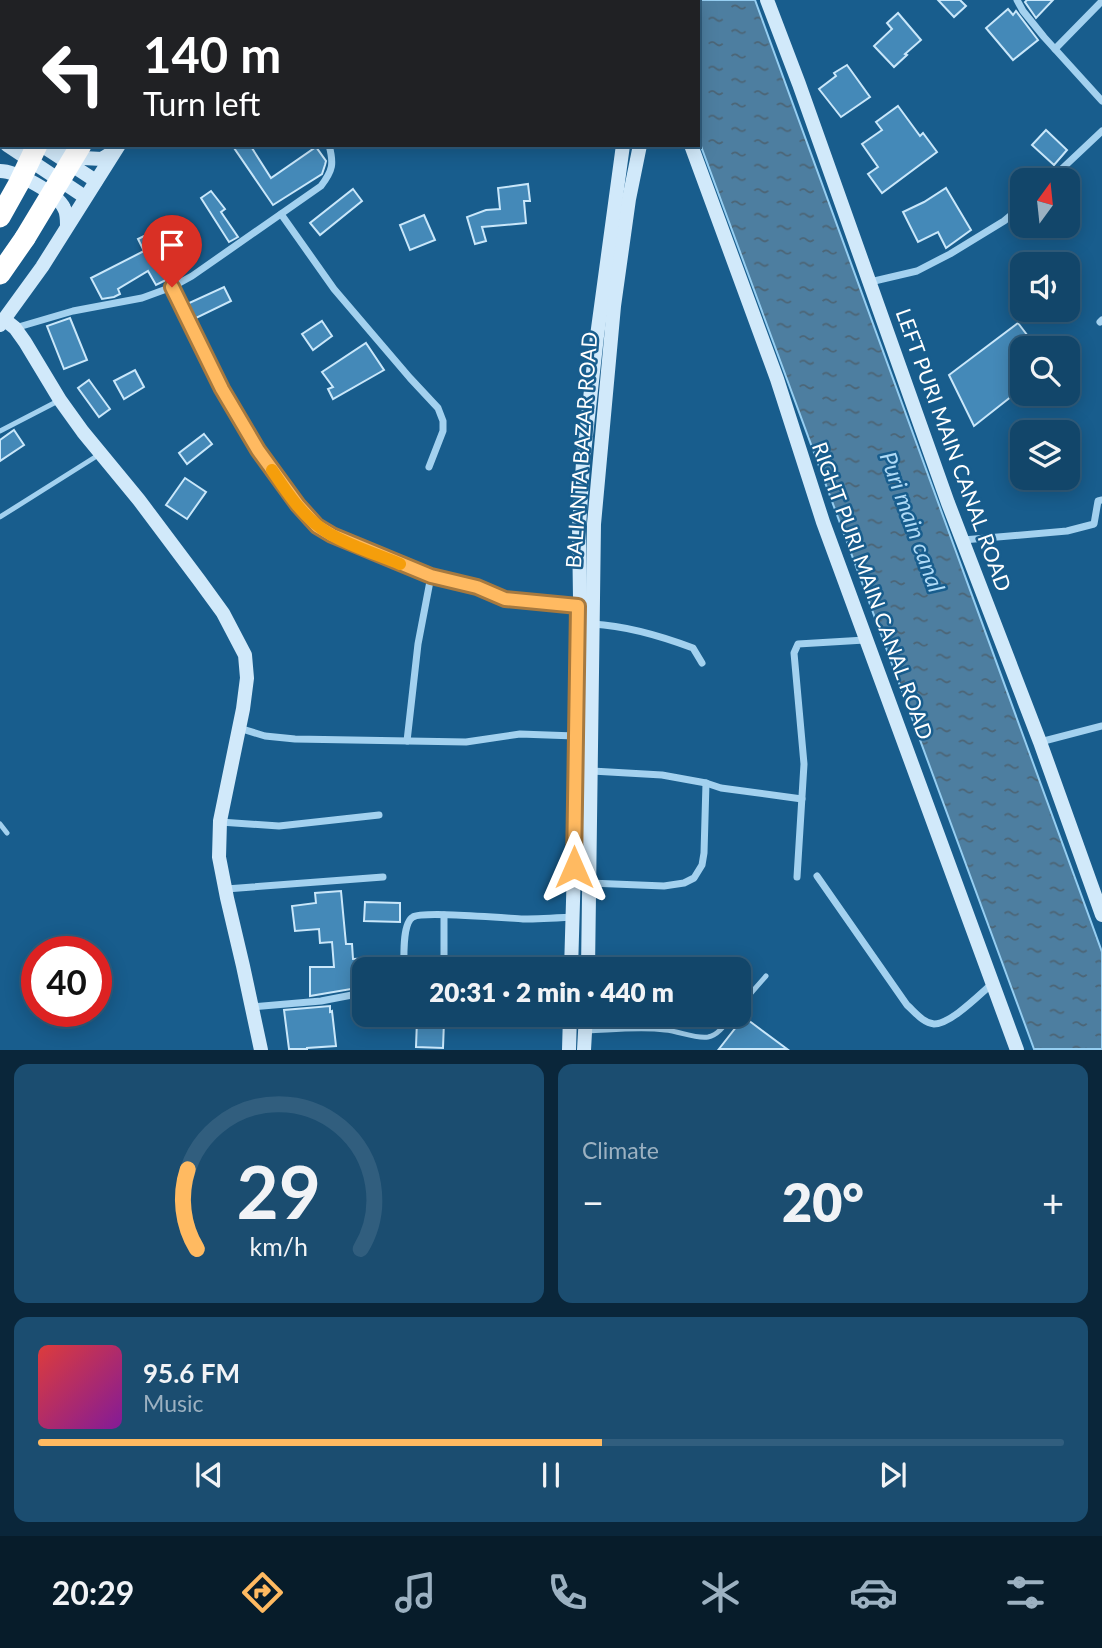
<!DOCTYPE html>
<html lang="en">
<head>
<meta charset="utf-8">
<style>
  body { margin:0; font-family:Lato,sans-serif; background:#1b4d70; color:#f1f3f6; height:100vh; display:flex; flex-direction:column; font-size:26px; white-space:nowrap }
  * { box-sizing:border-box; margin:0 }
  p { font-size:23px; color:#9cb1c1 }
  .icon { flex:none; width:38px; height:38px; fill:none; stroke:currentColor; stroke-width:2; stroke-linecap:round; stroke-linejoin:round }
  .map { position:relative; height:1050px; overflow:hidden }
  .drawer { display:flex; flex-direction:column; gap:14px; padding:14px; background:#0a263a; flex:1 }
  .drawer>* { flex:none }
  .top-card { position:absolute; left:0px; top:0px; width:700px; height:147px; box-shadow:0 4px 18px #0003,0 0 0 2px #315e7e; background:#202124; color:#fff; overflow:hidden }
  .needle { width:46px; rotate:15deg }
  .tools { position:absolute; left:1010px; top:168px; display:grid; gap:14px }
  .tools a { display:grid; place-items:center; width:70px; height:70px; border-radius:14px; background:#12466a; box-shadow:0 4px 18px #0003,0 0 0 2px #315e7e; font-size:35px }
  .speed { position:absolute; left:21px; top:936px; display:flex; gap:14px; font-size:35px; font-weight:700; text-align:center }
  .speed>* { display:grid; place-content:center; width:91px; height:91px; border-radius:50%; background:#12466a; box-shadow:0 4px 18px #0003,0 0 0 2px #315e7e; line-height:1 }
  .speed .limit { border:10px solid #d22; background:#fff; color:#111 }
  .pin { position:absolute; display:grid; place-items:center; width:60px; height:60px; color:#fff; margin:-72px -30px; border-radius:50% 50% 50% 0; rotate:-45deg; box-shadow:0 0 7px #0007 }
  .pin .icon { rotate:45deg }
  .me { position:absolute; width:77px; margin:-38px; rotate:0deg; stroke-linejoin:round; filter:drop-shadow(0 0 5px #0008) }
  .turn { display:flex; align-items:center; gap:24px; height:147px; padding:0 28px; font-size:32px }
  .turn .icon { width:91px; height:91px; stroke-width:2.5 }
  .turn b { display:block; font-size:49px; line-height:60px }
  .big { font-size:52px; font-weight:800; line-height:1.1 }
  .drawer .widget { flex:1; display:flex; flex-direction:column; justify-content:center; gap:10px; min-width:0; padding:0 24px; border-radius:14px; background:#1b4d70 }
  .drawer .dial { align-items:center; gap:0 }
  .dial svg { height:182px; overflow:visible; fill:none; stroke:#315e7e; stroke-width:7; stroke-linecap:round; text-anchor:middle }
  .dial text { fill:#f1f3f6; stroke:none }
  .song { display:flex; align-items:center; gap:21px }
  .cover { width:84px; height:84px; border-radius:10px; background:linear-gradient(135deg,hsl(0 70% 55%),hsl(290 70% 35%)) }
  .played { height:7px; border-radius:4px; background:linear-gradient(90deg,#ffba61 55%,#315e7e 55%) }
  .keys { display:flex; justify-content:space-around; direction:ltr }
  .heat { display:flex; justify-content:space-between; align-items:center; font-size:38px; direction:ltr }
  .drawer .tiles { flex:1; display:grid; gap:14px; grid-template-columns:1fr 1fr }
  .widget:last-child { grid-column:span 2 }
  .trip { position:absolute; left:352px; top:957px; width:399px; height:70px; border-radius:14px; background:#12466a; box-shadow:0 4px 18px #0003,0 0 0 2px #315e7e; font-weight:800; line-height:70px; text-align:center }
  .tabs { display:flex; height:112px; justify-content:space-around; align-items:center; background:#071c2a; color:#9cb1c1 }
  .tabs .icon { width:49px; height:49px }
  .tabs .active { color:#ffba61 }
  .tabs b { font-size:32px; color:#f1f3f6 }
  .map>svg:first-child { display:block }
  .water { fill:url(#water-ripples); stroke:#96cef1; stroke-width:2 }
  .building { fill:#4489b8; stroke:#c9e7fa; stroke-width:2 }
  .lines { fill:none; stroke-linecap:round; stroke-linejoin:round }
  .lane { stroke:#a3d1ef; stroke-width:5 }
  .street { stroke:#a3d1ef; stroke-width:7 }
  .secondary { stroke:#d1e9fa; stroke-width:14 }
  .highway { stroke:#fff; stroke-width:21 }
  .highway-bridge { stroke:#fff; stroke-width:21 }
  .route-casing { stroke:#a6793f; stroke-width:18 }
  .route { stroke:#ffba61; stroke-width:12 }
  .slow { stroke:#f59e0b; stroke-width:12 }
  .labels { text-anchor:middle; stroke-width:5; stroke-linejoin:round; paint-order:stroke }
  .street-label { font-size:21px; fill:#fff; stroke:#185d8d }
  .water-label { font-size:23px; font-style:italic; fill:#afdaf6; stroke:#185d8d }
</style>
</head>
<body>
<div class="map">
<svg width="1102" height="1050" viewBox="0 0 1102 1050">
  <defs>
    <pattern id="water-ripples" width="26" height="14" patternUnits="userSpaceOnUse" patternTransform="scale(1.75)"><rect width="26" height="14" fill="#4d7ea0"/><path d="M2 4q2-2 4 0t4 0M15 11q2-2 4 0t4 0" fill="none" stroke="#4c6576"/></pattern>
  </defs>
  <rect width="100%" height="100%" fill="#185d8d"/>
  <!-- water -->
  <polygon class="water" points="647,0 755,0 1102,952 1102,1049 1034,1049 698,138 698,2 647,2"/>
  <!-- building -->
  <g class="building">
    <polygon points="938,0 960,0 966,6 954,17"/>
    <polygon points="1027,0 1053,0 1036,18 1025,2"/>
    <polygon points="1008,9 1013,15 1016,11 1038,40 1013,60 986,28"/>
    <polygon points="898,13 921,40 905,54 907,55 894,67 874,46 892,29 887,23"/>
    <polygon points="847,65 870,97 841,117 819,89 836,76 834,73"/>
    <polygon points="898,106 920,136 923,133 937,152 882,193 868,174 878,167 862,144 882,130 876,122"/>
    <polygon points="1046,130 1067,150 1054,165 1032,145"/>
    <polygon points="232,145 250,145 271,178 316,147 326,161 325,165 322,174 273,205"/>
    <polygon points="528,184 530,201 524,201 526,223 482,227 486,241 475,244 467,217 486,210 500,209 498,188"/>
    <polygon points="946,188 971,230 946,248 938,232 918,242 903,212 924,202"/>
    <polygon points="353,189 362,201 320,235 310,223"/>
    <polygon points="211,191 225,209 221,212 238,237 229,242 201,198"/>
    <polygon points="424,215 435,240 410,250 400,225"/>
    <polygon points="156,230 165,247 152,253 166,280 156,285 148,271 118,289 120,294 114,297 102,299 91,278 144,251 138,239"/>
    <polygon points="224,287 231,301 194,319 187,304"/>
    <polygon points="70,318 87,360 64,369 47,326"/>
    <polygon points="322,321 332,336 313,350 302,334"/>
    <polygon points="1018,323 1037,348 1022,348 1022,388 974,426 949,375"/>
    <polygon points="366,343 384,370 333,399 328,389 333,387 322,372"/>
    <polygon points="135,370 144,387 124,399 114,381"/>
    <polygon points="89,380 110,409 99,417 78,388"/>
    <polygon points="14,430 24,445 0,461 0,440"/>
    <polygon points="204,434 212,444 187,464 179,453"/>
    <polygon points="185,478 206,492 187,519 166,505"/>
    <polygon points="341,891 346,944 352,944 353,959 394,957 395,970 364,970 364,983 355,984 356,990 351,989 310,996 310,967 334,967 332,942 320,943 319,929 295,931 292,906 316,903 315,893"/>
    <polygon points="365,902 400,903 400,922 364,921"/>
    <polygon points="450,957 469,957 470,970 450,970"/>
    <polygon points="330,1006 330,1012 332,1011 336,1046 307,1048 307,1049 289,1049 284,1010"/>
    <polygon points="744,1017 787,1049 719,1049"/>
    <polygon points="417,1020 444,1021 443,1048 416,1047"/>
  </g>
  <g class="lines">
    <!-- lane -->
    <g class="lane">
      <polyline points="0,431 60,400"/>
      <polyline points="0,517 100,454"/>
      <polyline points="0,824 7,833"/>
      <polyline points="738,1008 766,976"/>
      <path d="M588 1031C613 1030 640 1027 665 1030 679 1031 695 1039 708 1037 719 1035 726 1023 732 1015"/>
    </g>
    <!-- street -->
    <g class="street">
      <polyline points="1017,0 1023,11 1044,37 1102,101"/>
      <polyline points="453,2 457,0"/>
      <polyline points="1055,49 1102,1"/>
      <polyline points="1050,180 1102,131"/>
      <polyline points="281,214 334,289 410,378 438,408 443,421 443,431 429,467"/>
      <polyline points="870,282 917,271 950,254 1004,221 1022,206"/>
      <polyline points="172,287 222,389 258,450 298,505 317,525 332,535 431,576 477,587 505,599 578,606"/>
      <polyline points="1100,322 1102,320"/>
      <path d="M15 328 73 311 142 298 172 287 192 276 321 186C333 170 334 164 329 145"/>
      <polyline points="963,540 1067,531 1094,524 1098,501 1102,500"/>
      <path d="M593 624C627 626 661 636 693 648L702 663"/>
      <polyline points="239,728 265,736 295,739 466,742 520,734 575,736"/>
      <polyline points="407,741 418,644 431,576"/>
      <polyline points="1040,742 1102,726"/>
      <polyline points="592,771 662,775 706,783 721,788 802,799"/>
      <polyline points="220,822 279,826 379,815"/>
      <path d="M817 876 907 1005C915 1012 923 1023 934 1024 951 1024 980 994 993 983"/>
      <polyline points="797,877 804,764 794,653 798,644 865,640"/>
      <polyline points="589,883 664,886 684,883 694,878 702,865 704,853 706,783"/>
      <polyline points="226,889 383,877"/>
      <path d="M404 970C404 958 402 923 413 917 422 911 505 918 523 919 539 919 556 918 572 917"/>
      <polyline points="444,970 444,915"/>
      <polyline points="252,1007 321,1001 352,995"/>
      <polyline points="402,1022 403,1015"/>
    </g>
    <!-- secondary -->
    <g class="secondary">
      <polyline points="617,0 618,2"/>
      <polyline points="631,0 632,2"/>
      <polyline points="767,0 799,84 948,503 1040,742 1102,915"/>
      <polyline points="73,2 74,0"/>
      <polyline points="209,2 210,0"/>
      <polyline points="0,94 2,94"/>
      <polyline points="0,116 2,118"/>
      <polyline points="7,145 85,197"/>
      <polyline points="41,145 96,181"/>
      <polyline points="61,145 83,158 102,159 113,152"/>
      <polyline points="691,145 777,379 823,522 1017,1050"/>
      <path d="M0 171C16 171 57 193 64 208 67 213 67 219 67 225"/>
      <polyline points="5,320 15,328 25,342 60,400 83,432 139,500 199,580 223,613 245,655 247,678 243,709 220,821 219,857 227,898 243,966 261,1050"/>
      <polyline points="0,325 42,267 119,145"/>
      <polyline points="571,970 574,867 576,671 580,599 579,527 583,462 597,336 623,145"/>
      <polyline points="588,970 594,524 614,306 629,199 640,145"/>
      <polyline points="569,1050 570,1015"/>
      <polyline points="584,1050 586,1015"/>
    </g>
    <!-- highway -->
    <g class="highway">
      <polyline points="128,2 130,0"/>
      <polyline points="167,2 168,0"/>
      <polyline points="0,274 25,238"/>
    </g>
    <!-- highway-bridge -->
    <g class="highway-bridge">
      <polyline points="0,217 19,183 37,145"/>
      <polyline points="25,238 81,145"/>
    </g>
  </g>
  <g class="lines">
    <defs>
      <polyline id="route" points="172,287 222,389 258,450 298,505 317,526 332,535 431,576 477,587 505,599 578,606 574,867"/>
    </defs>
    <!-- route casing -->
    <use href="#route" class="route-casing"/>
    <!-- route -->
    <use href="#route" class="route"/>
    <!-- slow -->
    <path class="slow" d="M272 470C288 494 305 520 330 534 350 546 379 555 400 564"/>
  </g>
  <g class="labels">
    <!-- street labels -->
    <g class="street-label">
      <text transform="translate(582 450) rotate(-86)" y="7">BALIANTA BAZAR ROAD</text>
      <text transform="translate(953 450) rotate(70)" y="7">LEFT PURI MAIN CANAL ROAD</text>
      <text transform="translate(872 591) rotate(70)" y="7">RIGHT PURI MAIN CANAL ROAD</text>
    </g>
    <!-- water labels -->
    <g class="water-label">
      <text transform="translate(912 522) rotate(70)" y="8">Puri main canal</text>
    </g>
  </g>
</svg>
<div class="tools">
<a><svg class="needle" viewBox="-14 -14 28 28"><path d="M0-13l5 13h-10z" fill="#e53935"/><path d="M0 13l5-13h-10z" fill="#9cb1c1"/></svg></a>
<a><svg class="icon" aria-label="sound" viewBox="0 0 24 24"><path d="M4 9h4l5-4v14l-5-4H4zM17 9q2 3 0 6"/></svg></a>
<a><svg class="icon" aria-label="search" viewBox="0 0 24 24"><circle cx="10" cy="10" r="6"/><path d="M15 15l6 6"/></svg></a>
<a><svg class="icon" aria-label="layers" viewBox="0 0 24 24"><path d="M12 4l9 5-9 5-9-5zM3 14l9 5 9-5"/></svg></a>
</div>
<div class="speed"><div class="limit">40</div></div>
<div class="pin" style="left:172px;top:287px;background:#d93025"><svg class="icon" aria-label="arrive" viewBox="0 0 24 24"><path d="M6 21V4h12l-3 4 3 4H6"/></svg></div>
<svg class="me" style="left:574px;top:867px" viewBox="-20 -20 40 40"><path d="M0-17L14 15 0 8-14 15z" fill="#ffba61" stroke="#fff" stroke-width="4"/></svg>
<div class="trip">20:31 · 2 min · 440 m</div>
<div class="top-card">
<div class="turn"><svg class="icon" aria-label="left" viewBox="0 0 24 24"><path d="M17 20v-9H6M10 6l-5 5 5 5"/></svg><div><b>140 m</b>Turn left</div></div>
</div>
</div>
<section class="drawer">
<div class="tiles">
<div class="widget dial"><svg viewBox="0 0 100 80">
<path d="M14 69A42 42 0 1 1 86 69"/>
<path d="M14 69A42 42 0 0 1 10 34" stroke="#ffba61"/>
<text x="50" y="56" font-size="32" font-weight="700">29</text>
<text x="50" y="72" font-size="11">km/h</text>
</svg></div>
<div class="widget"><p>Climate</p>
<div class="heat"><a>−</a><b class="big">20°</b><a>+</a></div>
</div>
<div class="widget">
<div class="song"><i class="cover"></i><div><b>95.6 FM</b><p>Music</p></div></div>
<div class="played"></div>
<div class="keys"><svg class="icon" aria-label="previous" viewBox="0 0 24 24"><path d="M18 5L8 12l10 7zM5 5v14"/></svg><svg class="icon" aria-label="pause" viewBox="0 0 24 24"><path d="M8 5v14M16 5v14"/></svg><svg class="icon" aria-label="next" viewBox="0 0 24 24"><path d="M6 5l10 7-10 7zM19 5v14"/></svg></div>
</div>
</div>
</section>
<nav class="tabs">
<b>20:29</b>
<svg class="icon active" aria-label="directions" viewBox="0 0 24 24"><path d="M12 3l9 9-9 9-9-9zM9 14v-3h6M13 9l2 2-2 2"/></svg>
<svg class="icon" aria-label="music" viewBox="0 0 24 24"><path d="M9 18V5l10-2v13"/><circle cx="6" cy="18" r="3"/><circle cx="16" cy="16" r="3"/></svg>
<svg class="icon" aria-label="phone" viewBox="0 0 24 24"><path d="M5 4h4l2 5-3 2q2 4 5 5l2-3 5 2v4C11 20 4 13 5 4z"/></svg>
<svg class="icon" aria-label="climate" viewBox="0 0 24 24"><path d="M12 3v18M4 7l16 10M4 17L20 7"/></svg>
<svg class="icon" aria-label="car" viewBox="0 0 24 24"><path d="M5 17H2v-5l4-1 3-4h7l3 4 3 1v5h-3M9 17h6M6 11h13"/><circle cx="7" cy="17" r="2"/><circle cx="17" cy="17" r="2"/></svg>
<svg class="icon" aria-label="filters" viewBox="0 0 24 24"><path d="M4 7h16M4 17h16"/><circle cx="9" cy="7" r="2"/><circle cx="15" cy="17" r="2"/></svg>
</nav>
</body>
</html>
